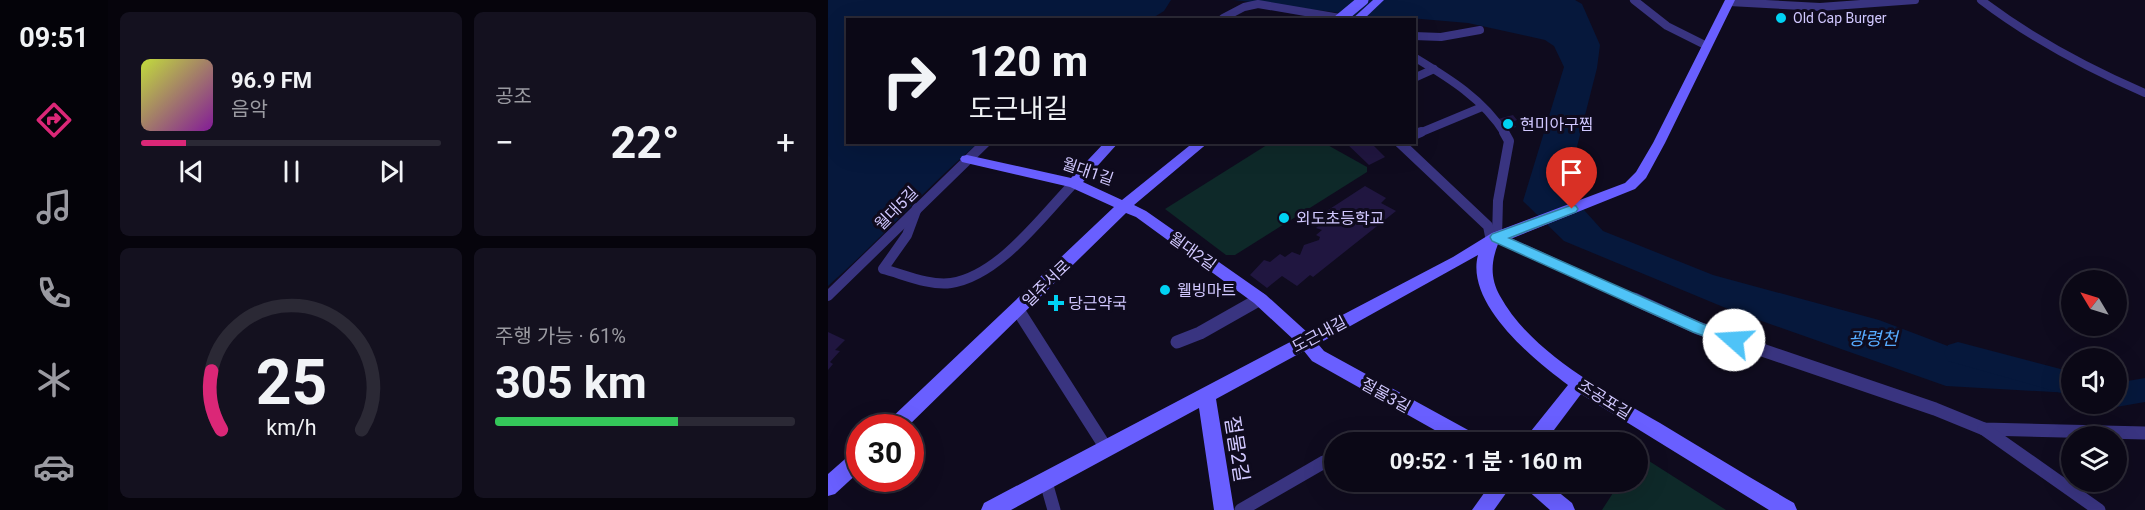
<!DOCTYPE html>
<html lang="ko">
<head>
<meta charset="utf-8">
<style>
  body { margin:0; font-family:Roboto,"Noto Sans KR",sans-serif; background:#14111f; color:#f1f3f6; height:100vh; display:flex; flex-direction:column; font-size:22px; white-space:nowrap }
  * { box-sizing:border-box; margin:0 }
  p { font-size:20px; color:#9a9aa1 }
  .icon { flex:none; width:33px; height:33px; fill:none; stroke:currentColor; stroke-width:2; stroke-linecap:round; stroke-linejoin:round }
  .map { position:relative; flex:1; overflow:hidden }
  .panel { display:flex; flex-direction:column; gap:12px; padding:12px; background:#06040c; width:720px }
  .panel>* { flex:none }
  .hud { position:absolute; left:18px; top:18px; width:570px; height:126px; border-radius:0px; box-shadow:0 6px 24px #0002,0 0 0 2px #2b2935; background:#0b0816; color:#f1f3f6; overflow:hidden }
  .needle { width:39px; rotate:308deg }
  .controls { position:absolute; left:1233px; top:270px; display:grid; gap:12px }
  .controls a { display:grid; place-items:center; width:66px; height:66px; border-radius:50%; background:#0b0816; box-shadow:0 6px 24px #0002,0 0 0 2px #2b2935; font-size:30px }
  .speed { position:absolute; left:18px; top:414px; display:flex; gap:12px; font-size:30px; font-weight:700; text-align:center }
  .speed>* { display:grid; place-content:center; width:78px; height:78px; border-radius:50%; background:#0b0816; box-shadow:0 6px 24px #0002,0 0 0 2px #2b2935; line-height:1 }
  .speed .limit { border:9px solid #d22; background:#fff; color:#111 }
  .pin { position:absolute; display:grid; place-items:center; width:51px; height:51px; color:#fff; margin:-62px -26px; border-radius:50% 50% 50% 0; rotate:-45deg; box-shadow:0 0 6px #0007 }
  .pin .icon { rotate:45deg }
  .me { position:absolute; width:66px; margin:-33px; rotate:289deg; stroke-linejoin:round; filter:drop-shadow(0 0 4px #0008) }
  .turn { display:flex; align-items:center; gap:21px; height:126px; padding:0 24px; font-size:27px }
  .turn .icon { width:78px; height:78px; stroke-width:2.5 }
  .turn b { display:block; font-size:42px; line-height:51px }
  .big { font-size:45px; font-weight:700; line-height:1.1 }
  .panel .widget { flex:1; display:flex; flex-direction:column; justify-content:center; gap:9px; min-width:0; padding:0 21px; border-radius:9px; background:#14111f }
  .panel .dial { align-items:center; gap:0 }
  .dial svg { height:156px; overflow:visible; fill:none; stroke:#2b2935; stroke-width:7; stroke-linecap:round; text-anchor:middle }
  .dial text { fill:#f1f3f6; stroke:none }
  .song { display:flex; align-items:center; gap:18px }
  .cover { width:72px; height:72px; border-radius:9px; background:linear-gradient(135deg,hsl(70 70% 55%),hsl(290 70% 35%)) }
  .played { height:6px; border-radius:3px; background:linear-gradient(90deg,#db2777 15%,#2b2935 15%) }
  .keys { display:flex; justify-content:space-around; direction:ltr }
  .heat { display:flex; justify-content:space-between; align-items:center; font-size:33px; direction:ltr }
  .charge { height:9px; border-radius:4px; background:linear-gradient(90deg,#34c759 61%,#2b2935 0) }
  .panel .tiles { flex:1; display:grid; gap:12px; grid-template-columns:repeat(2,1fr) }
  .trip { position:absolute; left:496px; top:432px; width:324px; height:60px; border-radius:30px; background:#0b0816; box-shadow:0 6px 24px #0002,0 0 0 2px #2b2935; font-weight:700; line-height:60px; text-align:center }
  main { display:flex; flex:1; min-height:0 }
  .menu { display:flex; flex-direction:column; width:108px; justify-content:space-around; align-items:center; background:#040309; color:#9a9aa1 }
  .menu .icon { width:42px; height:42px }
  .menu .current { color:#db2777 }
  .menu b { font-size:27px; color:#f1f3f6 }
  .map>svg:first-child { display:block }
  .green { fill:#0e2929 }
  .water { fill:#06183c }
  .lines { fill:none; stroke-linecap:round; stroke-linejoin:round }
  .river { fill:#06183c; fill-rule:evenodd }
  .building { fill:#201640 }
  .street-far2 { stroke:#393480; stroke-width:8 }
  .street-far1 { stroke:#393480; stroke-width:10 }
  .street { stroke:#393480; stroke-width:13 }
  .secondary { fill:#695fff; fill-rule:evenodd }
  .secondary-bridge { stroke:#695fff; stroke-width:11 }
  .route { fill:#4fc3f7; stroke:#337fa1; stroke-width:1.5 }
  .poi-dot { fill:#00d2f3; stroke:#0f0b1e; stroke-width:2 }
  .labels { text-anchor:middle; stroke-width:6; stroke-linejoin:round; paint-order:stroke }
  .far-poi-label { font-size:14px; fill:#d1c8ff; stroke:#0f0b1e; text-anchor:start }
  .poi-label { font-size:16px; fill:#d1c8ff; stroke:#0f0b1e; text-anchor:start }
  .street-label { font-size:16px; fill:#d1c8ff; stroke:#0f0b1e }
  .water-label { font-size:18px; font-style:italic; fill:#56abff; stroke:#0f0b1e }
  .near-street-label { font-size:20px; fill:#d1c8ff; stroke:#0f0b1e }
</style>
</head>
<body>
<main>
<nav class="menu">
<b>09:51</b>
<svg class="icon current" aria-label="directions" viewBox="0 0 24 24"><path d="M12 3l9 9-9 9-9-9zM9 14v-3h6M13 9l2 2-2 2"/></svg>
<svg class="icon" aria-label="music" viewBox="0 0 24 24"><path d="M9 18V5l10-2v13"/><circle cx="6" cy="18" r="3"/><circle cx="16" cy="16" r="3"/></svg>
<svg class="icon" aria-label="phone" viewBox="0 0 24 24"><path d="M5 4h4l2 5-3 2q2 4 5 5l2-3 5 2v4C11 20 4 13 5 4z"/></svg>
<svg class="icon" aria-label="climate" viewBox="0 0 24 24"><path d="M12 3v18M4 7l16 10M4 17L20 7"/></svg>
<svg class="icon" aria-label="car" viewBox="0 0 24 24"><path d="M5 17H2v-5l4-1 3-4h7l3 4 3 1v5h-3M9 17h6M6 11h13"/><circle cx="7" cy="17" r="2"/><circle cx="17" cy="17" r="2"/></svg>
</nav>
<section class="panel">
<div class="tiles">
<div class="widget">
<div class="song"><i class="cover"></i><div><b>96.9 FM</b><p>음악</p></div></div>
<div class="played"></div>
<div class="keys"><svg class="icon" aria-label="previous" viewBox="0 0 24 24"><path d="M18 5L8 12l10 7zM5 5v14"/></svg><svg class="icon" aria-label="pause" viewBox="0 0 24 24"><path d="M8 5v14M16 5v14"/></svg><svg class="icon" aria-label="next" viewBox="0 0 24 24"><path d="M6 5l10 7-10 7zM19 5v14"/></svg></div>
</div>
<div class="widget"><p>공조</p>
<div class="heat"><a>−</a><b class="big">22°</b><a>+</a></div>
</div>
<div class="widget dial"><svg viewBox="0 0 100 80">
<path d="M14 69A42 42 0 1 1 86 69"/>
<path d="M14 69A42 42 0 0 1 9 39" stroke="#db2777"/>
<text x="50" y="56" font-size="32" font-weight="700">25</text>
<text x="50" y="72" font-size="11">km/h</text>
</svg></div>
<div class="widget"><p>주행 가능 · 61%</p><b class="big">305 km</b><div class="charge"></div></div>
</div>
</section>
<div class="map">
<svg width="1317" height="510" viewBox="0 0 1317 510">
  <rect width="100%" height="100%" fill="#0f0b1e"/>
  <!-- green -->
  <g class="green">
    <polygon points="442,143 496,143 539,167 539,172 407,255 398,255 337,209"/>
    <polygon points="810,454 898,510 774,510 792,482 810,482"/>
  </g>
  <!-- water -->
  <g class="water">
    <path d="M0 0H343L336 11 323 19 20 20V142L150 143C98 188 52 240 0 286Z"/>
    <polygon points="406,0 747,0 754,4 772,45 769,68 738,190 775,231 885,275 1051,320 1162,362 1243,384 1243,393 1118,386 905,311 736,241 695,201 736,67 726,46 717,40 640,23 570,17 570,19 575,19 543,19 505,12"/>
  </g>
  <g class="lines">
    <!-- river -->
    <g class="river">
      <polygon points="1130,342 1244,372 1244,396 1120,361 1116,353 1120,345"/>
      <polygon points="1317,378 1317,402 1288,407 1278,404 1288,404 1288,383"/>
    </g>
  </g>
  <!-- building -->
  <g class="building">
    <polygon points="685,115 689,120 684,122 688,127 679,130 670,119"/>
    <polygon points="517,142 542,142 557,157 541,165"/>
    <polygon points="537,186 558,198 553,203 568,211 485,277 482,275 469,286 454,276 439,288 422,275 436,260 442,262 452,254 457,257 464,252 472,255 476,245 491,240 492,237 488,235 494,230 488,228 497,220 491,216"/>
    <polygon points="0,332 17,340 7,350 12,351 2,362 5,364 0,370"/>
  </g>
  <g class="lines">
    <!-- street-far2 -->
    <g class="street-far2">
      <polyline points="806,0 839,26 879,46"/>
      <path d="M1153 0C1203 38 1259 68 1317 93"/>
      <polyline points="901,2 992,7 1087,0"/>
      <polyline points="395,18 416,7 430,4 524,20"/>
      <polyline points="586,36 613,37 652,30"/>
      <path d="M586 57C619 77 656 99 677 134"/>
      <polyline points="586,78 606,69"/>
      <polyline points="589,134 654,107"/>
    </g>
    <!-- street-far1 -->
    <g class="street-far1">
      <polyline points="676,132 681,141 670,201 669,237 810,301"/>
      <polyline points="586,135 593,132"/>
      <polyline points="571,142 660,226 663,241"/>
      <path d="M89 208 79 235 55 269C75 274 101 286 123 283 171 276 214 216 246 183"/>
      <polyline points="0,296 158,142"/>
      <polyline points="429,301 432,299"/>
    </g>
    <!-- street -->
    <g class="street">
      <polyline points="806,299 870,328 1107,409 1156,429 1317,433"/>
      <polyline points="190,310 278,448"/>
      <polyline points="349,342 372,333 432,299"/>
      <polyline points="1156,429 1271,510"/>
      <polyline points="218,482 226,510"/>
      <polyline points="413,510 496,462"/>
    </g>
    <!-- secondary -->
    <g class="secondary">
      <polygon points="545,0 556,0 535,20 523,20"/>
      <path d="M897 0H907L837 143 818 178 807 189 670 244C663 262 662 278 672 296 704 354 777 391 832 423 877 450 921 477 966 503L969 510H941L753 394 717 442H697L699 436 740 385C706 360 637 304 650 255L490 344 496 351 651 436 653 442H628L484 361 476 351 388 399 406 510H386L371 408 183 510H153L156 503 466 340 426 303 308 217 298 213 78 428H56L59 422 286 207 242 187 134 162 132 159 134 156 139 155 243 178 277 142H291L255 182 294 200 366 142H381L306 205 318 211 438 295 480 333 625 257 664 233 797 183 808 172 825 143Z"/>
      <polygon points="378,17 400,17 405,20 373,20"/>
      <polygon points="32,449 32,471 7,494 0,496 0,474 25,452"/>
      <polygon points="664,482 686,482 666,510 644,510"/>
      <polygon points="694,482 718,482 744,503 747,510 722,510 697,488"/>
    </g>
    <!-- secondary-bridge -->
    <polyline class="secondary-bridge" points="511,20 535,0"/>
  </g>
  <!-- route -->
  <polygon class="route" points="744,205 748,206 750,209 748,212 681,238 875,324 912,336 914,340 912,345 906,347 865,332 664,241 662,237 664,234"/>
  <!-- markers -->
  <g class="poi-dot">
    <circle cx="953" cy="18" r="6"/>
    <circle cx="680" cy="124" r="6"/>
    <circle cx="456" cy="218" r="6"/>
    <circle cx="337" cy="290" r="6"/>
    <path d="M225 294h6v6h6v6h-6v6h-6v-6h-6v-6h6z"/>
  </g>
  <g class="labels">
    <!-- far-poi labels -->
    <g class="far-poi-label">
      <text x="965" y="23">Old Cap Burger</text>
    </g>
    <!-- poi labels -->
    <g class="poi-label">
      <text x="692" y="130">현미아구찜</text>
      <text x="468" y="224">외도초등학교</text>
      <text x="349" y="296">웰빙마트</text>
      <text x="240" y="309">당근약국</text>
    </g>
    <!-- street labels -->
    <g class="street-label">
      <text transform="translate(260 171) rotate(19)" y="6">월대1길</text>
      <text transform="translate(68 208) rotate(-45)" y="6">월대5길</text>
      <text transform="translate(365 251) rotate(36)" y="6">월대2길</text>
      <text transform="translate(218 283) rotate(-44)" y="6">일주서로</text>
      <text transform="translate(491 334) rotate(-28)" y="6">도근내길</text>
      <text transform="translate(558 395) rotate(29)" y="6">절물3길</text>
      <text transform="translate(777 399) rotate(32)" y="6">조공포길</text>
    </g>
    <!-- water labels -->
    <g class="water-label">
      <text x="1045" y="345">광령천</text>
    </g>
    <!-- near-street labels -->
    <g class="near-street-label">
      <text transform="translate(409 449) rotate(81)" y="7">절물2길</text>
    </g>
  </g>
</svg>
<div class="controls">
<a><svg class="needle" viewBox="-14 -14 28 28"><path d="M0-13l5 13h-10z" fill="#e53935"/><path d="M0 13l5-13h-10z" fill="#9a9aa1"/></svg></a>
<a><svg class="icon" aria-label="sound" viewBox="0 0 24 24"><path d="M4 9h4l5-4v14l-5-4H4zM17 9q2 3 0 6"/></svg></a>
<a><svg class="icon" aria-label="layers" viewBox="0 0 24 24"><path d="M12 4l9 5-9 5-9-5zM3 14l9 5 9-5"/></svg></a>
</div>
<div class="speed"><div class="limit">30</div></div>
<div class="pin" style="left:744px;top:209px;background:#d93025"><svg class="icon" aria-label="arrive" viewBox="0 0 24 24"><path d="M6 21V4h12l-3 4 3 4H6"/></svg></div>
<svg class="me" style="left:906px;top:340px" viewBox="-20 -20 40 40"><circle r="19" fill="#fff"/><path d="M0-13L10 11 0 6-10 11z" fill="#4fc3f7"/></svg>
<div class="trip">09:52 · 1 분 · 160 m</div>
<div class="hud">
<div class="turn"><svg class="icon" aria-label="right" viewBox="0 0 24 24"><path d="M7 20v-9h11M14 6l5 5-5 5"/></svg><div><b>120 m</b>도근내길</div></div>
</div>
</div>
</main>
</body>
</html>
